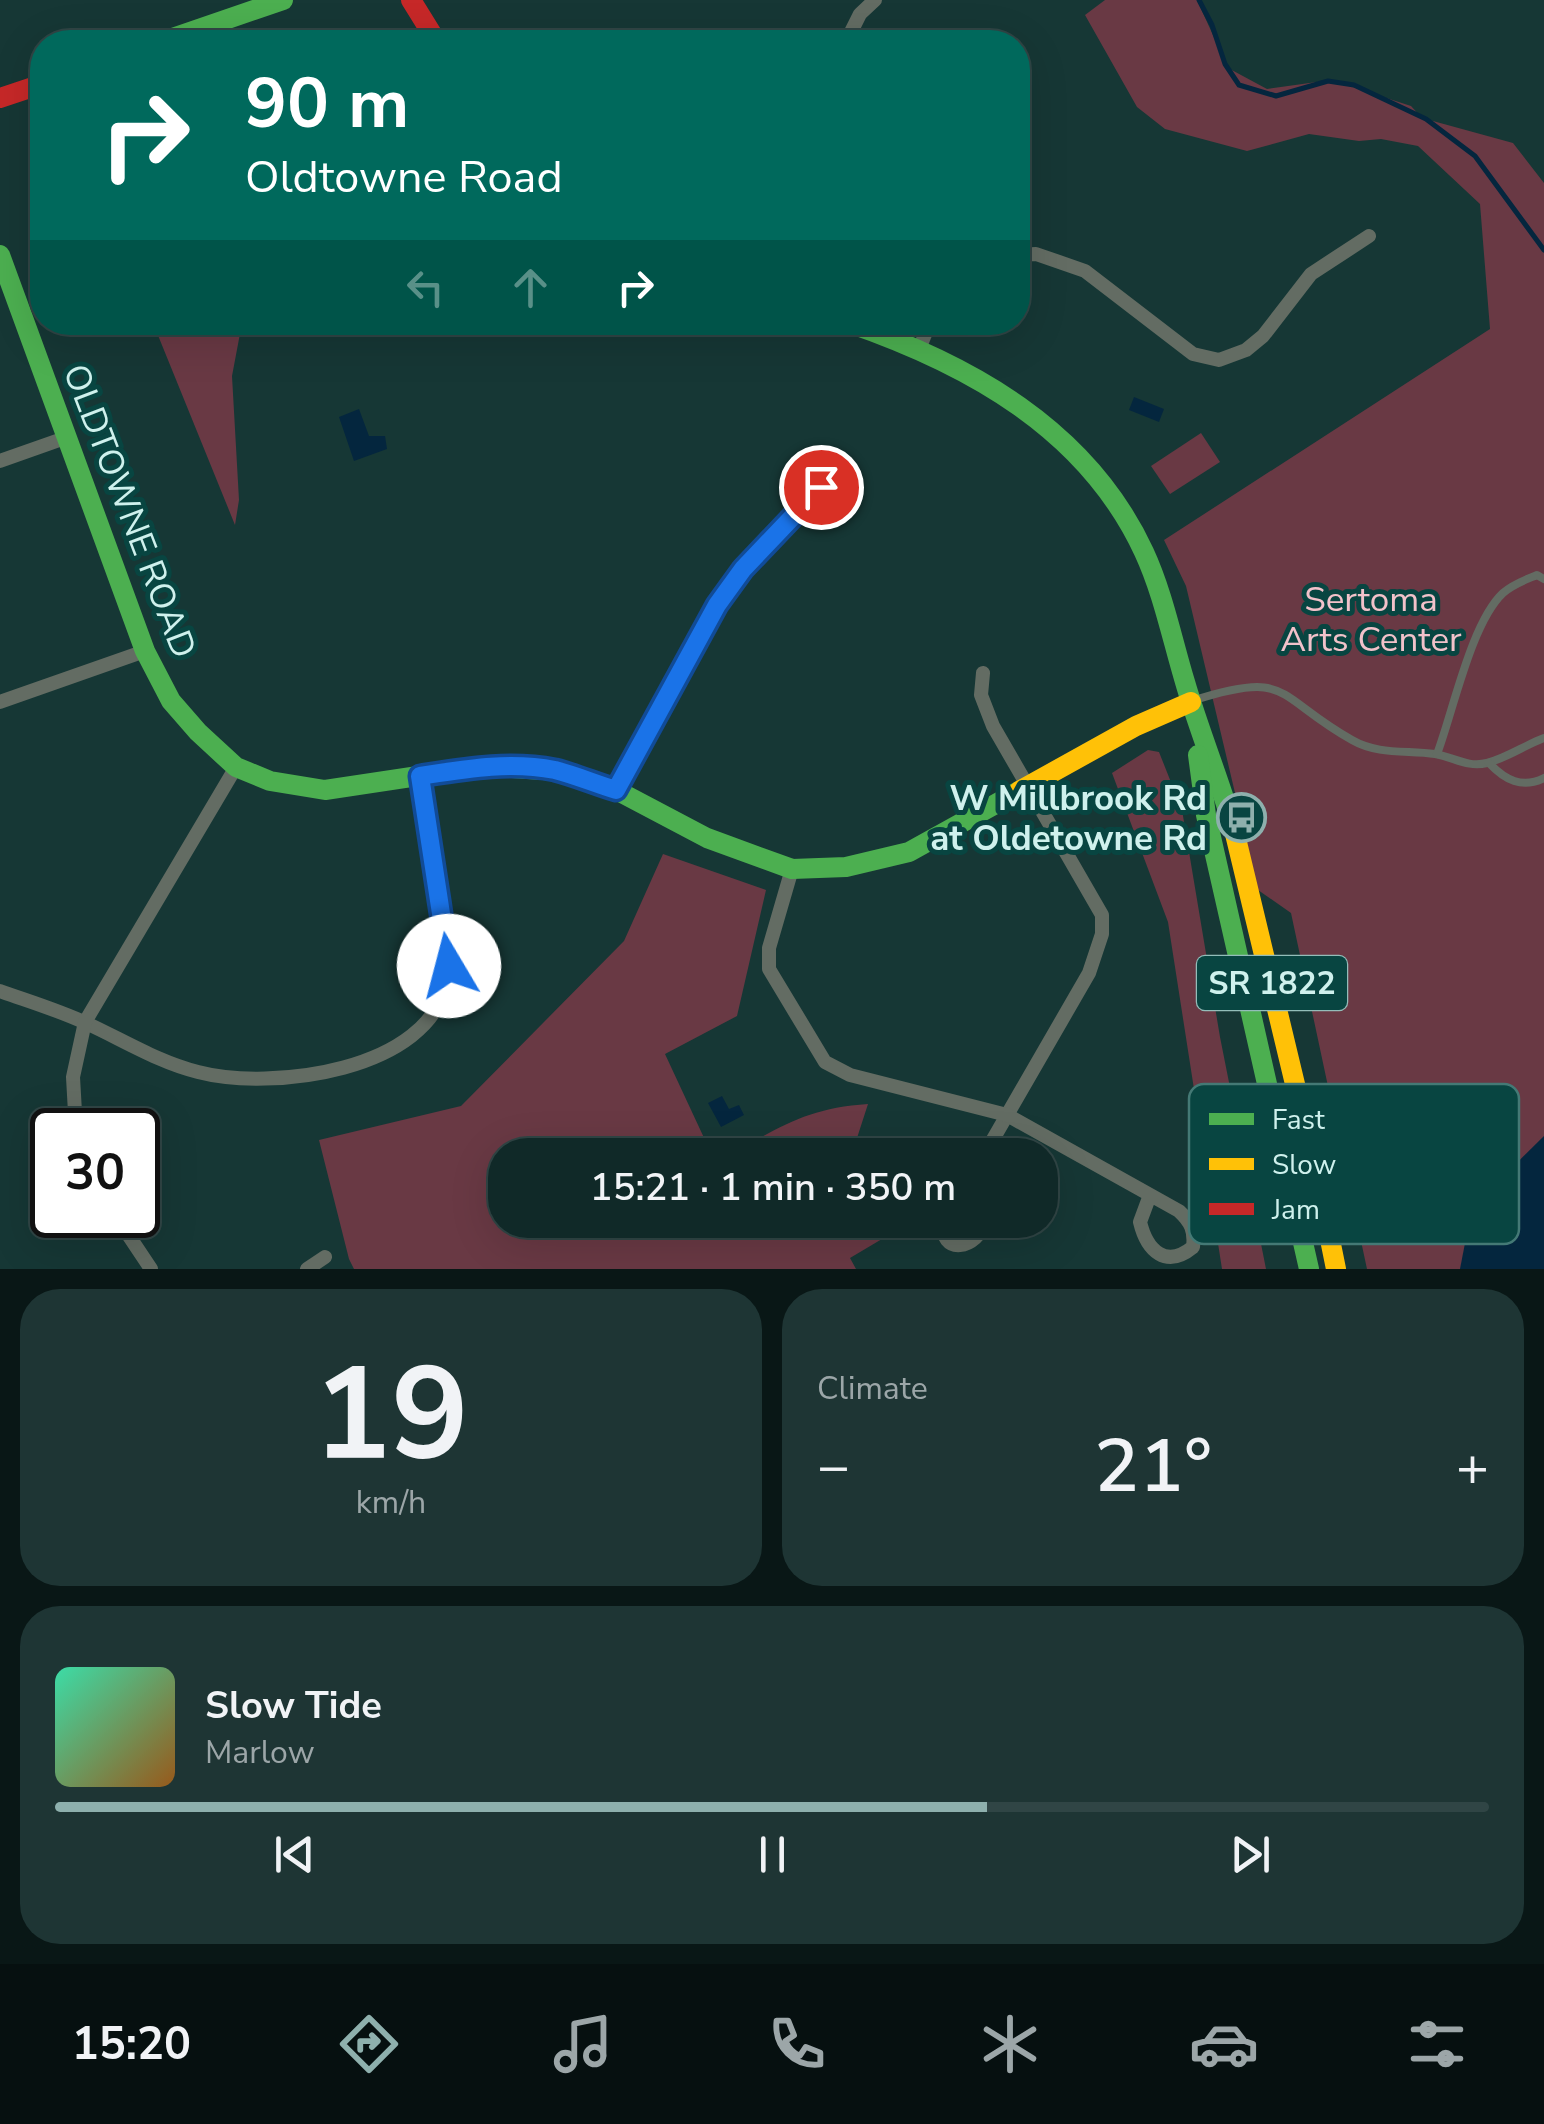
<!DOCTYPE html>
<html lang="en">
<head>
<meta charset="utf-8">
<style>
  body { margin:0; font-family:"Nunito Sans",sans-serif; background:#1e3534; color:#f1f3f6; height:100vh; display:flex; flex-direction:column; font-size:38px; white-space:nowrap }
  * { box-sizing:border-box; margin:0 }
  p { font-size:32px; color:#9ca6a8 }
  .icon { flex:none; width:55px; height:55px; fill:none; stroke:currentColor; stroke-width:2; stroke-linecap:round; stroke-linejoin:round }
  .map { position:relative; height:1269px; overflow:hidden }
  .drawer { display:flex; flex-direction:column; gap:20px; padding:20px; background:#091716; flex:1 }
  .drawer>* { flex:none }
  .hud { position:absolute; left:30px; top:30px; width:1000px; height:305px; border-radius:40px; box-shadow:0 10px 40px #0002,0 0 0 2px #304545; background:#00695c; color:#fff; overflow:hidden }
  .speed { position:absolute; left:30px; top:1108px; display:flex; gap:20px; font-size:50px; font-weight:700; text-align:center }
  .speed>* { display:grid; place-content:center; width:130px; height:130px; border-radius:50%; background:#102928; box-shadow:0 10px 40px #0002,0 0 0 2px #304545; line-height:1 }
  .speed .limit { border:5px solid #111; border-radius:15px; background:#fff; color:#111 }
  .pin { position:absolute; display:grid; place-items:center; width:85px; height:85px; color:#fff; margin:-42px; border:5px solid #fff; border-radius:50%; box-shadow:0 2px 10px #0007 }
  .me { position:absolute; width:110px; margin:-55px; rotate:352deg; stroke-linejoin:round; filter:drop-shadow(0 0 8px #0008) }
  .turn { display:flex; align-items:center; gap:35px; height:210px; padding:0 50px; font-size:45px }
  .turn .icon { width:130px; height:130px; stroke-width:2.5 }
  .turn b { display:block; font-size:70px; line-height:85px }
  .lanes { display:flex; align-items:center; height:95px; padding:0 50px; background:#0003; justify-content:center; gap:50px; direction:ltr }
  .lanes .off { opacity:.35 }
  .big { font-size:75px; font-weight:600; line-height:1.1 }
  .drawer .tile { flex:1; display:flex; flex-direction:column; justify-content:center; gap:15px; min-width:0; padding:0 35px; border-radius:40px; background:#1e3534 }
  .drawer .dial { align-items:center; gap:0 }
  .dial b { font-size:130px; line-height:1 }
  .song { display:flex; align-items:center; gap:30px }
  .cover { width:120px; height:120px; border-radius:15px; background:linear-gradient(135deg,hsl(160 70% 55%),hsl(30 70% 35%)) }
  .played { height:10px; border-radius:5px; background:linear-gradient(90deg,#8eb0ad 65%,#304545 65%) }
  .keys { display:flex; justify-content:space-around; direction:ltr }
  .heat { display:flex; justify-content:space-between; align-items:center; font-size:55px; direction:ltr }
  .drawer .tiles { flex:1; display:grid; gap:20px; grid-template-columns:1fr 1fr }
  .tile:last-child { grid-column:span 2 }
  .trip { position:absolute; left:488px; top:1138px; width:570px; height:100px; border-radius:40px; background:#102928; box-shadow:0 10px 40px #0002,0 0 0 2px #304545; font-weight:600; line-height:100px; text-align:center }
  .tabs { display:flex; height:160px; justify-content:space-around; align-items:center; background:#061010; color:#9ca6a8 }
  .tabs .icon { width:70px; height:70px }
  .tabs .on { color:#8eb0ad }
  .tabs b { font-size:45px; color:#f1f3f6 }
  .map>svg:first-child { display:block }
  .green { fill:#693944 }
  .water { fill:#04263e }
  .lines { fill:none; stroke-linecap:round; stroke-linejoin:round }
  .stream { stroke:#04263e; stroke-width:5 }
  .lane { stroke:#636c63; stroke-width:8 }
  .street { stroke:#636c63; stroke-width:14 }
  .fast { stroke:#4caf50; stroke-width:20 }
  .slow { stroke:#ffc107; stroke-width:20 }
  .jam { stroke:#c62828; stroke-width:20 }
  .route-casing { stroke:#114b97; stroke-width:25 }
  .route { stroke:#1a73e8; stroke-width:18 }
  .labels { text-anchor:middle; stroke-width:10; stroke-linejoin:round; paint-order:stroke }
  .shield { fill:#084541; stroke:#93bdb9; stroke-width:2.5 }
  .shield-label { font-size:32px; font-weight:bold; fill:#cff1ed }
  .street-label { font-size:35px; fill:#cff1ed; stroke:#084541 }
  .park-label { font-size:35px; fill:#f2c2ca; stroke:#084541 }
  .poi-label { font-size:35px; font-weight:bold; fill:#cff1ed; stroke:#084541; text-anchor:end }
  .key { fill:#084541; stroke:#447975; stroke-width:2.5 }
  .key-label { font-size:28px; fill:#cff1ed }
</style>
</head>
<body>
<div class="map">
<svg width="1544" height="1269" viewBox="0 0 1544 1269">
  <rect width="100%" height="100%" fill="#163735"/>
  <!-- green -->
  <g class="green">
    <polygon points="1105,0 1197,0 1228,68 1267,89 1331,80 1411,106 1422,118 1513,143 1544,183 1544,1269 1367,1269 1291,913 1258,890 1186,586 1164,540 1490,329 1480,204 1418,146 1381,139 1359,141 1309,134 1247,151 1165,129 1137,107 1085,15"/>
    <polygon points="153,323 242,323 232,376 239,500 235,525"/>
    <polygon points="1201,433 1220,462 1170,494 1151,466"/>
    <polygon points="1148,750 1159,752 1182,810 1220,1037 1266,1269 1222,1269 1168,922 1112,773"/>
    <polygon points="663,854 766,890 737,1016 665,1054 712,1155 505,1155 505,1220 914,1220 850,1258 856,1269 354,1269 349,1259 319,1140 461,1106 624,941"/>
    <path d="M868 1104 857 1138 913 1155H730C781 1126 808 1108 868 1104Z"/>
  </g>
  <!-- water -->
  <g class="water">
    <polygon points="1134,397 1164,409 1159,422 1129,410"/>
    <polygon points="359,409 369,436 385,436 387,449 354,461 339,417"/>
    <polygon points="722,1096 729,1109 739,1105 744,1115 721,1127 708,1103"/>
    <polygon points="1544,1136 1544,1269 1460,1269 1472,1207"/>
  </g>
  <g class="lines">
    <!-- stream -->
    <polyline class="stream" points="1199,0 1212,25 1225,64 1239,85 1276,96 1328,81 1354,85 1426,119 1475,156 1544,250"/>
    <!-- lane -->
    <g class="lane">
      <path d="M1192 701C1291 669 1274 696 1352 740 1378 755 1407 750 1435 754 1454 757 1467 768 1487 763 1507 758 1525 745 1544 738"/>
      <path d="M1437 754C1453 712 1471 623 1503 593 1513 584 1525 580 1537 575L1544 579"/>
      <path d="M1489 763C1505 780 1522 789 1544 778"/>
    </g>
    <!-- street -->
    <g class="street">
      <polyline points="846,42 860,14 875,0"/>
      <polyline points="1018,255 1036,254 1085,271 1193,354 1219,360 1246,350 1263,336 1311,274 1369,236"/>
      <polyline points="920,347 930,322"/>
      <polyline points="0,461 65,438"/>
      <polyline points="983,673 981,695 993,726 1102,915 1102,934 1089,973 984,1155"/>
      <polyline points="0,702 145,651"/>
      <polyline points="616,790 717,605 743,569 821,487"/>
      <path d="M792 869 769 948V969L825 1062 850 1075 1007 1115 1179 1211C1191 1222 1195 1231 1193 1247 1166 1269 1147 1251 1140 1222L1150 1195"/>
      <path d="M0 991C28 1001 58 1010 86 1023 123 1040 158 1062 198 1072 270 1091 431 1072 447 980 451 958 445 934 441 912 435 867 427 822 420 776"/>
      <polyline points="76,1130 73,1077 85,1022 236,767"/>
      <polyline points="115,1215 151,1269"/>
      <path d="M943 1220C939 1257 978 1250 986 1220"/>
      <polyline points="307,1269 325,1257"/>
    </g>
    <!-- fast -->
    <g class="fast">
      <polyline points="161,42 283,0"/>
      <polyline points="0,255 145,651 171,701 198,732 236,767 270,781 325,790 484,766 558,771 616,790 707,838 792,869 846,867 909,852 1019,791"/>
      <path d="M846 322C969 364 1087 429 1144 552 1163 593 1172 639 1185 682 1200 734 1221 783 1235 834"/>
      <polyline points="1198,755 1206,815 1309,1269"/>
    </g>
    <!-- slow -->
    <g class="slow">
      <polyline points="1019,791 1136,726 1191,702"/>
      <polyline points="1235,834 1318,1180 1336,1269"/>
    </g>
    <!-- jam -->
    <g class="jam">
      <polyline points="411,0 437,42"/>
      <polyline points="0,98 42,84"/>
    </g>
  </g>
  <g class="lines">
    <defs>
      <path id="route" d="M449 966 420 776C465 769 509 761 555 770 575 775 596 784 616 790L717 605 743 569 821 487"/>
    </defs>
    <!-- route casing -->
    <use href="#route" class="route-casing"/>
    <!-- route -->
    <use href="#route" class="route"/>
  </g>
  <!-- icons -->
  <defs>
    <symbol id="bus-ring" viewBox="-11 -11 22 22"><circle r="9.5" fill="#084541" stroke="#8eb0ad" stroke-width="1.5"/><path d="M-5-6H5V4H4V6H2V4H-2V6H-4V4H-5ZM-3.5-4V0h7V-4ZM-3.5 1.2v1.5H-2V1.2ZM2 1.2v1.5H3.5V1.2Z" fill="#8eb0ad"/></symbol>
  </defs>
  <g fill-rule="evenodd">
    <use href="#bus-ring" x="1214" y="790" width="55" height="55"/>
  </g>
  <g class="labels">
    <!-- shield labels -->
    <rect class="shield" x="1197" y="956" width="150" height="54" rx="8"/>
    <g class="shield-label">
      <text x="1272" y="994">SR 1822</text>
    </g>
    <!-- street labels -->
    <g class="street-label">
      <text transform="translate(130 511) rotate(69)" y="12">OLDTOWNE ROAD</text>
    </g>
    <!-- park labels -->
    <g class="park-label">
      <text x="1371" y="611">Sertoma<tspan x="1371" dy="40">Arts Center</tspan></text>
    </g>
    <!-- poi labels -->
    <g class="poi-label">
      <text x="1207" y="810">W Millbrook Rd<tspan x="1207" dy="40">at Oldetowne Rd</tspan></text>
    </g>
  </g>
  <!-- legend -->
  <rect x="1189" y="1084" width="330" height="160" rx="15" class="key"/>
  <rect x="1209" y="1113" width="45" height="12" fill="#4caf50"/>
  <rect x="1209" y="1158" width="45" height="12" fill="#ffc107"/>
  <rect x="1209" y="1203" width="45" height="12" fill="#c62828"/>
  <g class="key-label">
    <text x="1272" y="1129">Fast</text>
    <text x="1272" y="1174">Slow</text>
    <text x="1272" y="1219">Jam</text>
  </g>
</svg>
<div class="speed"><div class="limit">30</div></div>
<div class="pin" style="left:821px;top:487px;background:#d93025"><svg class="icon" aria-label="arrive" viewBox="0 0 24 24"><path d="M6 21V4h12l-3 4 3 4H6"/></svg></div>
<svg class="me" style="left:449px;top:966px" viewBox="-20 -20 40 40"><circle r="19" fill="#fff"/><path d="M0-13L10 11 0 6-10 11z" fill="#1a73e8"/></svg>
<div class="trip">15:21 · 1 min · 350 m</div>
<div class="hud">
<div class="turn"><svg class="icon" aria-label="right" viewBox="0 0 24 24"><path d="M7 20v-9h11M14 6l5 5-5 5"/></svg><div><b>90 m</b>Oldtowne Road</div></div>
<div class="lanes"><svg class="icon off" aria-label="left" viewBox="0 0 24 24"><path d="M17 20v-9H6M10 6l-5 5 5 5"/></svg><svg class="icon off" aria-label="ahead" viewBox="0 0 24 24"><path d="M12 20V5M6 11l6-6 6 6"/></svg><svg class="icon" aria-label="right" viewBox="0 0 24 24"><path d="M7 20v-9h11M14 6l5 5-5 5"/></svg></div>
</div>
</div>
<section class="drawer">
<div class="tiles">
<div class="tile dial"><b>19</b><p>km/h</p></div>
<div class="tile"><p>Climate</p>
<div class="heat"><a>−</a><b class="big">21°</b><a>+</a></div>
</div>
<div class="tile">
<div class="song"><i class="cover"></i><div><b>Slow Tide</b><p>Marlow</p></div></div>
<div class="played"></div>
<div class="keys"><svg class="icon" aria-label="previous" viewBox="0 0 24 24"><path d="M18 5L8 12l10 7zM5 5v14"/></svg><svg class="icon" aria-label="pause" viewBox="0 0 24 24"><path d="M8 5v14M16 5v14"/></svg><svg class="icon" aria-label="next" viewBox="0 0 24 24"><path d="M6 5l10 7-10 7zM19 5v14"/></svg></div>
</div>
</div>
</section>
<nav class="tabs">
<b>15:20</b>
<svg class="icon on" aria-label="directions" viewBox="0 0 24 24"><path d="M12 3l9 9-9 9-9-9zM9 14v-3h6M13 9l2 2-2 2"/></svg>
<svg class="icon" aria-label="music" viewBox="0 0 24 24"><path d="M9 18V5l10-2v13"/><circle cx="6" cy="18" r="3"/><circle cx="16" cy="16" r="3"/></svg>
<svg class="icon" aria-label="phone" viewBox="0 0 24 24"><path d="M5 4h4l2 5-3 2q2 4 5 5l2-3 5 2v4C11 20 4 13 5 4z"/></svg>
<svg class="icon" aria-label="climate" viewBox="0 0 24 24"><path d="M12 3v18M4 7l16 10M4 17L20 7"/></svg>
<svg class="icon" aria-label="car" viewBox="0 0 24 24"><path d="M5 17H2v-5l4-1 3-4h7l3 4 3 1v5h-3M9 17h6M6 11h13"/><circle cx="7" cy="17" r="2"/><circle cx="17" cy="17" r="2"/></svg>
<svg class="icon" aria-label="filters" viewBox="0 0 24 24"><path d="M4 7h16M4 17h16"/><circle cx="9" cy="7" r="2"/><circle cx="15" cy="17" r="2"/></svg>
</nav>
</body>
</html>
